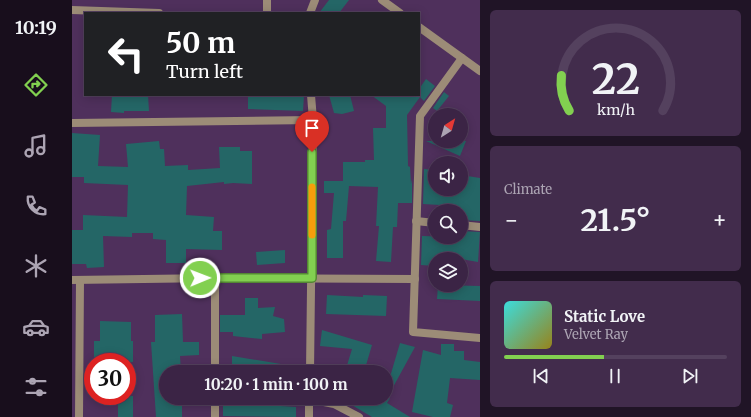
<!DOCTYPE html>
<html lang="en">
<head>
<meta charset="utf-8">
<style>
  body { margin:0; font-family:Merriweather,serif; background:#422c4c; color:#f1f3f6; height:100vh; display:flex; flex-direction:column; font-size:15px; white-space:nowrap }
  * { box-sizing:border-box; margin:0 }
  p { font-size:13px; color:#aca4b3 }
  .icon { flex:none; width:22px; height:22px; fill:none; stroke:currentColor; stroke-width:2; stroke-linecap:round; stroke-linejoin:round }
  .map { position:relative; flex:1; overflow:hidden }
  .drawer { display:flex; flex-direction:column; gap:10px; padding:10px; background:#201426; width:271px }
  .drawer>* { flex:none }
  .banner { position:absolute; left:12px; top:12px; width:336px; height:84px; border-radius:0px; box-shadow:0 2px 10px #0003,0 0 0 1px #54415e; background:#202124; color:#fff; overflow:hidden }
  .needle { width:26px; rotate:37deg }
  .controls { position:absolute; left:356px; top:108px; display:grid; gap:8px }
  .controls a { display:grid; place-items:center; width:40px; height:40px; border-radius:50%; background:#3b2445; box-shadow:0 2px 10px #0003,0 0 0 1px #54415e; font-size:20px }
  .speed { position:absolute; left:12px; top:353px; display:flex; gap:8px; font-size:20px; font-weight:700; text-align:center }
  .speed>* { display:grid; place-content:center; width:52px; height:52px; border-radius:50%; background:#3b2445; box-shadow:0 2px 10px #0003,0 0 0 1px #54415e; line-height:1 }
  .speed .limit { border:6px solid #d22; background:#fff; color:#111 }
  .pin { position:absolute; display:grid; place-items:center; width:34px; height:34px; color:#fff; margin:-41px -17px; border-radius:50% 50% 50% 0; rotate:-45deg; box-shadow:0 0 4px #0007 }
  .pin .icon { rotate:45deg }
  .me { position:absolute; width:44px; margin:-22px; rotate:89deg; stroke-linejoin:round; filter:drop-shadow(0 0 3px #0008) }
  .turn { display:flex; align-items:center; gap:14px; height:84px; padding:0 16px; font-size:18px }
  .turn .icon { width:52px; height:52px; stroke-width:2.5 }
  .turn b { display:block; font-size:28px; line-height:34px }
  .big { font-size:30px; font-weight:700; line-height:1.1 }
  .drawer .tile { flex:1; display:flex; flex-direction:column; justify-content:center; gap:6px; min-width:0; padding:0 14px; border-radius:6px; background:#422c4c }
  .drawer .dial { align-items:center; gap:0 }
  .dial svg { height:104px; overflow:visible; fill:none; stroke:#54415e; stroke-width:7; stroke-linecap:round; text-anchor:middle }
  .dial text { fill:#f1f3f6; stroke:none }
  .song { display:flex; align-items:center; gap:12px }
  .cover { width:48px; height:48px; border-radius:6px; background:linear-gradient(135deg,hsl(180 70% 55%),hsl(50 70% 35%)) }
  .played { height:4px; border-radius:2px; background:linear-gradient(90deg,#82d050 45%,#54415e 45%) }
  .keys { display:flex; justify-content:space-around; direction:ltr }
  .heat { display:flex; justify-content:space-between; align-items:center; font-size:22px; direction:ltr }
  .trip { position:absolute; left:87px; top:365px; width:234px; height:40px; border-radius:20px; background:#3b2445; box-shadow:0 2px 10px #0003,0 0 0 1px #54415e; font-weight:700; line-height:40px; text-align:center }
  main { display:flex; flex:1; min-height:0 }
  .tab-bar { display:flex; flex-direction:column; width:72px; justify-content:space-around; align-items:center; background:#180e1c; color:#aca4b3 }
  .tab-bar .icon { width:28px; height:28px }
  .tab-bar .selected { color:#82d050 }
  .tab-bar b { font-size:18px; color:#f1f3f6 }
  .map>svg:first-child { display:block }
  .building { fill:#246666 }
  .lines { fill:none; stroke-linecap:round; stroke-linejoin:round }
  .minor { stroke:#9c8c77; stroke-width:8 }
  .route-casing { stroke:#548734; stroke-width:10 }
  .route { stroke:#82d050; stroke-width:7 }
  .slow { stroke:#f59e0b; stroke-width:7 }
</style>
</head>
<body>
<main>
<nav class="tab-bar">
<b>10:19</b>
<svg class="icon selected" aria-label="directions" viewBox="0 0 24 24"><path d="M12 3l9 9-9 9-9-9zM9 14v-3h6M13 9l2 2-2 2"/></svg>
<svg class="icon" aria-label="music" viewBox="0 0 24 24"><path d="M9 18V5l10-2v13"/><circle cx="6" cy="18" r="3"/><circle cx="16" cy="16" r="3"/></svg>
<svg class="icon" aria-label="phone" viewBox="0 0 24 24"><path d="M5 4h4l2 5-3 2q2 4 5 5l2-3 5 2v4C11 20 4 13 5 4z"/></svg>
<svg class="icon" aria-label="climate" viewBox="0 0 24 24"><path d="M12 3v18M4 7l16 10M4 17L20 7"/></svg>
<svg class="icon" aria-label="car" viewBox="0 0 24 24"><path d="M5 17H2v-5l4-1 3-4h7l3 4 3 1v5h-3M9 17h6M6 11h13"/><circle cx="7" cy="17" r="2"/><circle cx="17" cy="17" r="2"/></svg>
<svg class="icon" aria-label="filters" viewBox="0 0 24 24"><path d="M4 7h16M4 17h16"/><circle cx="9" cy="7" r="2"/><circle cx="15" cy="17" r="2"/></svg>
</nav>
<div class="map">
<svg width="408" height="417" viewBox="0 0 408 417">
  <rect width="100%" height="100%" fill="#4f305c"/>
  <!-- building -->
  <g class="building">
    <polygon points="257,0 277,0 267,13 247,13"/>
    <polygon points="354,79 363,86 352,101 348,97 335,115 336,166 338,167 339,184 340,179 340,203 326,203 325,227 321,227 319,262 304,261 307,226 304,226 306,187 277,186 274,221 271,221 271,258 255,258 255,230 259,229 262,193 252,193 252,181 271,181 271,162 293,162 293,160 302,160 301,128 314,128 314,106 299,95 347,95 347,89"/>
    <polygon points="372,92 377,96 365,111 361,108"/>
    <polygon points="40,95 76,95 77,111 52,111 52,113 39,112"/>
    <polygon points="176,95 232,96 231,111 176,109"/>
    <polygon points="257,95 278,95 282,111 270,114 262,113"/>
    <polygon points="0,133 28,135 26,166 56,167 54,144 87,141 88,149 92,149 93,166 116,165 116,170 148,168 147,147 168,147 168,151 180,151 180,184 161,183 152,184 152,182 115,186 114,215 142,217 141,231 150,231 150,250 114,249 114,263 94,263 94,240 81,239 81,233 60,233 60,237 31,236 32,267 15,268 14,264 0,264 0,230 11,230 11,215 55,217 56,185 12,183 12,177 0,177"/>
    <polygon points="354,141 394,141 388,156"/>
    <polygon points="352,169 363,170 363,189 389,189 389,175 408,178 408,221 389,220 389,211 367,211 368,205 351,204"/>
    <polygon points="389,231 408,232 406,262 389,259 363,259 363,266 349,265 350,236 389,237"/>
    <polygon points="213,250 213,263 185,265 184,252"/>
    <polygon points="366,285 408,286 408,301 365,299"/>
    <polygon points="255,295 291,297 291,295 315,296 314,316 254,314"/>
    <polygon points="173,298 186,298 186,308 203,307 201,316 212,319 213,332 190,334 190,339 161,336 161,332 148,332 148,315 173,315"/>
    <polygon points="110,314 111,342 127,342 127,355 108,356 109,372 94,372 94,400 110,399 110,417 84,417 79,342 83,342 83,315"/>
    <polygon points="28,321 59,322 59,341 61,341 61,362 22,362 22,341 28,341"/>
    <polygon points="250,330 300,345 292,372 273,372 280,349 248,346"/>
    <polygon points="328,343 343,347 320,389 315,387"/>
    <polygon points="369,344 382,344 382,351 392,351 392,360 408,362 408,380 378,378 375,403 381,405 378,417 361,417 340,412 351,350 369,355"/>
    <polygon points="160,356 215,365 215,372 160,372"/>
    <rect x="46" y="396" width="15" height="21"/>
    <polygon points="159,398 177,398 177,404 224,407 224,417 151,416 151,404 159,404"/>
    <polygon points="268,398 318,398 315,403 338,417 300,417"/>
  </g>
  <g class="lines">
    <!-- minor -->
    <g class="minor">
      <polyline points="195,0 195,13"/>
      <polyline points="310,0 328,13"/>
      <polyline points="0,10 87,13"/>
      <polyline points="238,13 243,0"/>
      <polyline points="347,27 408,71"/>
      <polyline points="390,58 348,116 341,332 408,338"/>
      <polyline points="0,123 241,120"/>
      <polyline points="344,221 363,223"/>
      <polyline points="389,225 408,227"/>
      <polyline points="143,278 143,372"/>
      <polyline points="0,280 143,278 343,279"/>
      <polyline points="238,372 241,120 239,95"/>
      <polyline points="143,398 143,417"/>
      <polyline points="237,399 262,404 287,417"/>
      <polyline points="7,417 8,281"/>
      <polyline points="237,417 237,398"/>
    </g>
  </g>
  <g class="lines">
    <defs>
      <polyline id="route" points="128,278 240,278 240,152"/>
    </defs>
    <!-- route casing -->
    <use href="#route" class="route-casing"/>
    <!-- route -->
    <use href="#route" class="route"/>
    <!-- slow -->
    <polyline class="slow" points="240,235 240,187"/>
  </g>
</svg>
<div class="controls">
<a><svg class="needle" viewBox="-14 -14 28 28"><path d="M0-13l5 13h-10z" fill="#e53935"/><path d="M0 13l5-13h-10z" fill="#aca4b3"/></svg></a>
<a><svg class="icon" aria-label="sound" viewBox="0 0 24 24"><path d="M4 9h4l5-4v14l-5-4H4zM17 9q2 3 0 6"/></svg></a>
<a><svg class="icon" aria-label="search" viewBox="0 0 24 24"><circle cx="10" cy="10" r="6"/><path d="M15 15l6 6"/></svg></a>
<a><svg class="icon" aria-label="layers" viewBox="0 0 24 24"><path d="M12 4l9 5-9 5-9-5zM3 14l9 5 9-5"/></svg></a>
</div>
<div class="speed"><div class="limit">30</div></div>
<div class="pin" style="left:240px;top:152px;background:#d93025"><svg class="icon" aria-label="arrive" viewBox="0 0 24 24"><path d="M6 21V4h12l-3 4 3 4H6"/></svg></div>
<svg class="me" style="left:128px;top:278px" viewBox="-20 -20 40 40"><circle r="17" fill="#82d050" stroke="#fff" stroke-width="3"/><path d="M0-11L8 9 0 5-8 9z" fill="#fff"/></svg>
<div class="trip">10:20 · 1 min · 100 m</div>
<div class="banner">
<div class="turn"><svg class="icon" aria-label="left" viewBox="0 0 24 24"><path d="M17 20v-9H6M10 6l-5 5 5 5"/></svg><div><b>50 m</b>Turn left</div></div>
</div>
</div>
<section class="drawer">
<div class="tile dial"><svg viewBox="0 0 100 80">
<path d="M14 69A42 42 0 1 1 86 69"/>
<path d="M14 69A42 42 0 0 1 8 42" stroke="#82d050"/>
<text x="50" y="56" font-size="32" font-weight="700">22</text>
<text x="50" y="72" font-size="11">km/h</text>
</svg></div>
<div class="tile"><p>Climate</p>
<div class="heat"><a>−</a><b class="big">21.5°</b><a>+</a></div>
</div>
<div class="tile">
<div class="song"><i class="cover"></i><div><b>Static Love</b><p>Velvet Ray</p></div></div>
<div class="played"></div>
<div class="keys"><svg class="icon" aria-label="previous" viewBox="0 0 24 24"><path d="M18 5L8 12l10 7zM5 5v14"/></svg><svg class="icon" aria-label="pause" viewBox="0 0 24 24"><path d="M8 5v14M16 5v14"/></svg><svg class="icon" aria-label="next" viewBox="0 0 24 24"><path d="M6 5l10 7-10 7zM19 5v14"/></svg></div>
</div>
</section>
</main>
</body>
</html>
